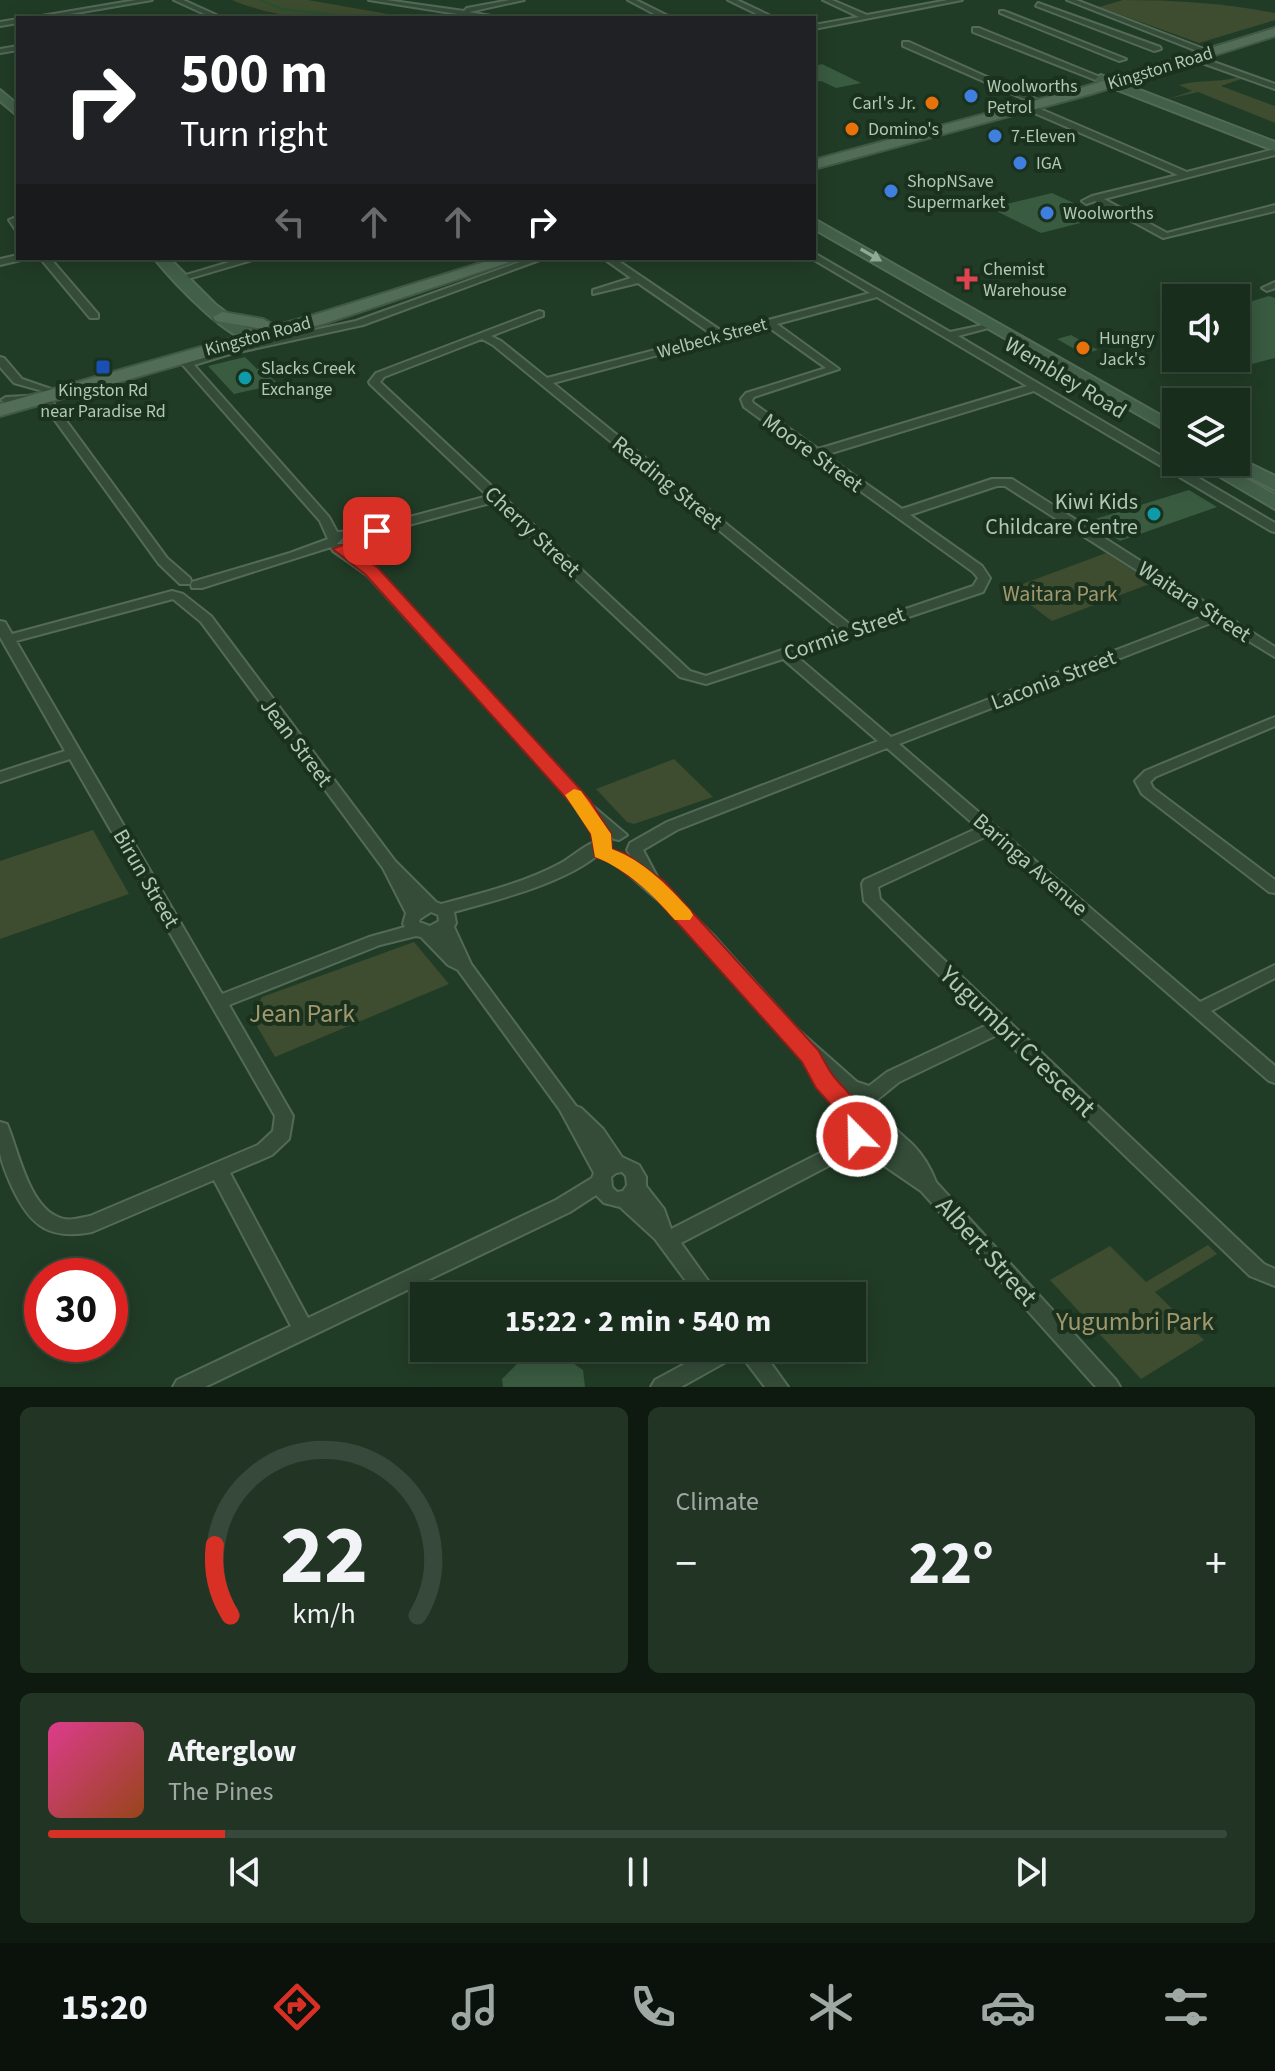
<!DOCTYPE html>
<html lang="en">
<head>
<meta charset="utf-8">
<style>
  body { margin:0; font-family:"Source Sans 3",sans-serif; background:#223525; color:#f1f3f6; height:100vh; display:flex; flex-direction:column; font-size:30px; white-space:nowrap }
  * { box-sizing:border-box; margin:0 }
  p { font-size:26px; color:#9fa8a3 }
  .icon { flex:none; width:44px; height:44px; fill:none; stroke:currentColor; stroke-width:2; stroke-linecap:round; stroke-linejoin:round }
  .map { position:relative; height:1387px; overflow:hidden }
  .drawer { display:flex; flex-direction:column; gap:20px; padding:20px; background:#0e190f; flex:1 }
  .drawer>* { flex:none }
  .top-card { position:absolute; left:16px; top:16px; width:800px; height:244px; border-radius:0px; box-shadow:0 4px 20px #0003,0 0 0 2px #37493b; background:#202124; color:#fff; overflow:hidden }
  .tools { position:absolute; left:1162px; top:284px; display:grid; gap:16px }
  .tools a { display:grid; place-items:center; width:88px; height:88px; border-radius:0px; background:#192d1c; box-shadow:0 4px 20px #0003,0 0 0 2px #37493b; font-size:40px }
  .speed { position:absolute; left:24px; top:1258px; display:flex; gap:16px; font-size:40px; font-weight:700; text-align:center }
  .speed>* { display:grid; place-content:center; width:104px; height:104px; border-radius:50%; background:#192d1c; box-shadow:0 4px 20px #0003,0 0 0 2px #37493b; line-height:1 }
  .speed .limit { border:12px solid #d22; background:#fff; color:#111 }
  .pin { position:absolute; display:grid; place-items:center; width:68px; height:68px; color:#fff; margin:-34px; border-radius:16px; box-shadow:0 4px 12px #0006 }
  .me { position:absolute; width:88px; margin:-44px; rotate:337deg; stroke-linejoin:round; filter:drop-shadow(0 0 6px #0008) }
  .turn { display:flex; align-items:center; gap:28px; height:168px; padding:0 32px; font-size:36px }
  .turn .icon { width:104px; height:104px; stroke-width:2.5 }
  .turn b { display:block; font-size:56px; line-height:68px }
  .lanes { display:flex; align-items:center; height:76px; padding:0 32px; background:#0003; justify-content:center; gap:40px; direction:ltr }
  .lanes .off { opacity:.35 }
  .big { font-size:60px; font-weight:700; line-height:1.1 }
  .drawer .card { flex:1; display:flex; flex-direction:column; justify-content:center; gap:12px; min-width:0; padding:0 28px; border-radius:12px; background:#223525 }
  .drawer .dial { align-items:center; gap:0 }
  .dial svg { height:208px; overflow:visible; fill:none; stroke:#37493b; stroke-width:7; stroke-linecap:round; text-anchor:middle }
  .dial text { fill:#f1f3f6; stroke:none }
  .song { display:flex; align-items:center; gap:24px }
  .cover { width:96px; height:96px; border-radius:12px; background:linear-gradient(135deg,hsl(330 70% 55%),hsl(20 70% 35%)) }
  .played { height:8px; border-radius:4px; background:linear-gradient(90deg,#d93025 15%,#37493b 15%) }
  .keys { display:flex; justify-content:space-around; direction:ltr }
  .heat { display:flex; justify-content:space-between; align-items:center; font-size:44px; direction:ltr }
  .drawer .tiles { flex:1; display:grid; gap:20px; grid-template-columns:1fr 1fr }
  .card:last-child { grid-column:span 2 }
  .trip { position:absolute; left:410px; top:1282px; width:456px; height:80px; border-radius:0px; background:#192d1c; box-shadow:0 4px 20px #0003,0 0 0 2px #37493b; font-weight:700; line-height:80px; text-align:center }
  .tab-bar { display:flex; height:128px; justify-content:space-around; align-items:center; background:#0a120b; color:#9fa8a3 }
  .tab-bar .icon { width:56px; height:56px }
  .tab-bar .on { color:#d93025 }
  .tab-bar b { font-size:36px; color:#f1f3f6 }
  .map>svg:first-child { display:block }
  .green { fill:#3e4c2f }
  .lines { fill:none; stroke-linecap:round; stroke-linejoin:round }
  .stream { stroke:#25532e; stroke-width:2 }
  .building { fill:#395b40 }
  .street-casing { stroke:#536a57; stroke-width:4 }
  .secondary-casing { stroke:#536a57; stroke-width:4 }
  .primary-casing { stroke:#415845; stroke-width:4 }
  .street { fill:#354c39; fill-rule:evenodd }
  .secondary { fill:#426049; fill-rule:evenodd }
  .primary { fill:#526d57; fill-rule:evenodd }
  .oneway { fill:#8fa995 }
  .route { fill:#d93025; stroke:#8d1f18; stroke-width:2 }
  .slow { fill:#f59e0b }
  .shop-dot { fill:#3f7fe0; stroke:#1a311e; stroke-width:3 }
  .food-dot { fill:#e8710a; stroke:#1a311e; stroke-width:3 }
  .health-dot { fill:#e0444e; stroke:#1a311e; stroke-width:3 }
  .transit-dot { fill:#1a4fb4; stroke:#1a311e; stroke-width:3 }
  .culture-dot { fill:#0f9aa8; stroke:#1a311e; stroke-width:3 }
  .labels { text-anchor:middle; stroke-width:8; stroke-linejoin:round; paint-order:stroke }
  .far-street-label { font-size:18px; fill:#b0c8b5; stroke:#1a311e }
  .far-poi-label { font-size:18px; fill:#b0c8b5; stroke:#1a311e; text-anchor:start }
  .street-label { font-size:22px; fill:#b0c8b5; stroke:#1a311e }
  .poi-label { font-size:22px; fill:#b0c8b5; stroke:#1a311e; text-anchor:end }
  .park-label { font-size:22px; fill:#a0976d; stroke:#1a311e }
  .near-park-label { font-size:26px; fill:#a0976d; stroke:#1a311e }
  .near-street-label { font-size:26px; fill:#b0c8b5; stroke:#1a311e }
</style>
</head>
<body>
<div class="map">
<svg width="1275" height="1387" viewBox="0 0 1275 1387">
  <rect width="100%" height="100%" fill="#213c26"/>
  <!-- green -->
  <g class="green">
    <path d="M232 0H308L411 18C354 21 284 23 232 0Z"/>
    <path d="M1123 0C1173 0 1226 3 1275 13V20L1199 43 1099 7Z"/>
    <path d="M1239 77 1244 78 1221 86 1275 106V123L1198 92 1168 99 1192 91 1179 85C1201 79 1218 83 1239 77Z"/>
    <polygon points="1106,553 1152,583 1052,621 1009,589"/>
    <polygon points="674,759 713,797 634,824 627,822 596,789"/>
    <polygon points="93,830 129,894 0,939 0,861"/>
    <polygon points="414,942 449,984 275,1057 251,1016 262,997"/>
    <polygon points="1208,1245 1217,1254 1155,1292 1204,1340 1141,1379 1050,1280 1110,1246 1146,1282"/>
  </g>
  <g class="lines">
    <!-- stream -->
    <polyline class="stream" points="260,0 282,9 366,18"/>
  </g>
  <!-- building -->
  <g class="building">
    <polygon points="822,64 861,83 836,88 821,81 814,82 814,66"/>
    <polygon points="1052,193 1104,217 1041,233 990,208"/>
    <polygon points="1269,296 1275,298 1275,358 1225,371 1201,358 1236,358 1236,306"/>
    <polygon points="1071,335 1098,350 1083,354 1057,339"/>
    <polygon points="245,357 257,369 262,368 278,384 234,394 208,366"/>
    <polygon points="1189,490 1217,507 1120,541 1089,521"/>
    <polygon points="558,1353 583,1370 585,1387 503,1387 502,1379 525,1356"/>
  </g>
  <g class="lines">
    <defs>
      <g id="street">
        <polygon points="136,0 152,0 47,18 30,18"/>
        <polygon points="174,0 183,0 223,18 213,18"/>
        <polygon points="369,0 386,0 464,11 467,8 510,0 524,0 469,12 502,18 483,18"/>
        <polygon points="628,0 636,0 672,18 662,18"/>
        <polygon points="728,0 737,0 775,18 765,18"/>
        <polygon points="823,0 832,0 867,15 948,0 962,0 814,29 814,25 859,17"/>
        <polygon points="1067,0 1076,0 1204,49 1197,51"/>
        <polygon points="1038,3 1160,47 1161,49 1154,51 1036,6"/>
        <polygon points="1000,11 1004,11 1126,59 1119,61 1000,13"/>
        <polygon points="18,19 18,23 0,26 0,22"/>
        <polygon points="973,28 979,28 1105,79 1098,81 973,32"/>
        <polygon points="903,42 909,42 1038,100 1031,102 903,46"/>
        <polygon points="18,46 18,50 0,53 0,49"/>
        <polygon points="1194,55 1275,84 1275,89 1191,59 1190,57"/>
        <polygon points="1025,105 1031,105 1187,172 1275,149 1275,155 1104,199 1167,233 1275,205 1275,211 1163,238 1095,201 1086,204 1082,201 1092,196 1178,175 1025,109"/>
        <polygon points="18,216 18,230 15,229 9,220"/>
        <path d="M814 253 950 332 992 323V327L958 336 1275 523V532L1271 531 1034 391 825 455 902 509 992 479H1012L1275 647V657L1216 621 899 744 1200 1002 1275 965V978L1211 1011 1275 1066V1083L1269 1081 987 836 878 887 880 899 1233 1235 1264 1264 1275 1269V1286L1250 1276 999 1034 899 1082 877 1100C883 1121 897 1130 912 1144 923 1155 931 1169 936 1182L1116 1380 1120 1387H1096L921 1191 867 1154 836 1162 681 1243 719 1296H697L655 1239 620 1207 604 1203 596 1195 570 1212 205 1387H173L177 1380 291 1326 214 1180 92 1232C50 1240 31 1227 13 1189 8 1178 2 1165 0 1153 0 1143 0 1132 0 1122L7 1124 9 1129C19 1155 30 1206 58 1217 68 1222 79 1218 90 1216L258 1145 273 1131 275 1116 70 759 0 782V772L65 751 0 637V621L5 622 12 634 172 591 183 594 211 616 395 861 436 902 441 904C482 893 524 883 561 863 574 856 591 838 605 841L608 845C579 880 497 900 454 912L456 923 454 927 471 964 576 1106 581 1108 603 1129 622 1157 639 1165 646 1177V1186L664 1209 671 1229 826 1150 853 1143 848 1136 847 1121 835 1103 819 1087 805 1064 807 1060 675 915 611 859 613 855 619 854 635 863 627 850 630 843 667 822 878 741 783 659 706 684 680 677 494 502 364 537 367 540C364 545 359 550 353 552L377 569 588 802 627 835 619 840 614 839 578 808 367 575 333 551 331 547 202 588H192L191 585 192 582 290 553 328 539 320 521 182 364 224 349 356 321 531 258H545L363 325 230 354 194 365 329 517 337 532 357 531 488 496 370 384 369 382 376 373 539 311 543 312V316L491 336 501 341 547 378 713 335 638 283 593 294V290L631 278 603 258H614L723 332 870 293 811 258H814ZM877 297 1027 386 818 449 753 403 752 400 754 397 839 369 777 324ZM767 326 826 368 746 393 741 399 744 407 973 572 978 578 973 586 853 627 553 383ZM482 339 493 345 841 630 706 676 690 671 380 382 384 377ZM997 486H1005L1207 615 891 737 795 655 983 592 990 578 982 566 910 515ZM343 538H351L354 540 350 544H337ZM173 599 201 622 383 868 406 913 403 924 405 927 369 937 222 994 16 641ZM887 748 978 828 864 880 862 884 864 901 989 1024 887 1072 869 1086 857 1082 796 1028 715 937 661 884 643 850 677 830ZM431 912 438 915 439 921 430 926 419 922 420 919ZM416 936 421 937 448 965 458 970 560 1110 594 1173 592 1178 556 1200 308 1318 230 1173 272 1155 289 1139 293 1116 229 1005 380 945ZM854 1095 858 1096 862 1111 877 1136 876 1140 866 1133 865 1120 851 1099ZM622 1172 626 1176 627 1185 623 1191 617 1192 612 1187 611 1177 616 1173Z"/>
        <polygon points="18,255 18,258 23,258 21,260 0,265 0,259"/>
        <polygon points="40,258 50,258 98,314 98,318 90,318"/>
        <polygon points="243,258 259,258 181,281 176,278"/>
        <polygon points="1275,282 1275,288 1267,291 1262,288"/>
        <polygon points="0,357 4,358 22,379 51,389 46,392 14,383 0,367"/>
        <polygon points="44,395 48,396 167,558 190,578 191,581 190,584 180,584 159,564 41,401 6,403 1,400 6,397"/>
        <polygon points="1275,717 1275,726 1155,777 1150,782 1153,788 1275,880 1275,893 1269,892 1142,794 1135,781 1145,771"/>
        <polygon points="714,1348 760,1348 788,1387 765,1387 740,1354 681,1387 651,1387 655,1380"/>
      </g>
      <g id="secondary">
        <polygon points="1101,75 1275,142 1275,151 1097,82 1095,79"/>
        <polygon points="0,90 18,105 18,116 0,101"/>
        <polygon points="814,219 1176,424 1176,436 814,229"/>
        <path d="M154 258H169L215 304 256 335V341C232 346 169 277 154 258Z"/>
        <polygon points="1236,457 1275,476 1275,490 1229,466 1226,462 1236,462"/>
        <polygon points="1195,462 1217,462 1275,495 1275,509"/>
      </g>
      <g id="primary">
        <polygon points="1275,28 1275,36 1091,94 814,169 814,160 1081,88"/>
        <polygon points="497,258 522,258 326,323 0,416 0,404 314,315"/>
        <polygon points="222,312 263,319 272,324 263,329 216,321 213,317"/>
      </g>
    </defs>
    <!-- street casing -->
    <use href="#street" class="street-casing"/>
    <!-- secondary casing -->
    <use href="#secondary" class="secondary-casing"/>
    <!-- primary casing -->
    <use href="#primary" class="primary-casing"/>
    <!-- street -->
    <use href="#street" class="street"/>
    <!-- secondary -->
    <use href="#secondary" class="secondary"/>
    <!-- primary -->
    <use href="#primary" class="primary"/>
  </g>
  <!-- one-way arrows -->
  <defs><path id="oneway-solid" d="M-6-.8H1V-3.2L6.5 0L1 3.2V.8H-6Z" transform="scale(2)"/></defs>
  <use class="oneway" href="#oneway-solid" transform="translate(871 255) rotate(30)"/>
  <!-- route -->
  <path class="route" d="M377 526 382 528V535L368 538 365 548 354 551 378 568 590 800 611 834 612 849 626 854 664 881 818 1050C824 1060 828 1070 835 1078 849 1095 879 1118 866 1143H849L842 1117 816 1088 802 1062 649 891 611 863 595 857 591 834 575 808 366 575 333 549 352 541 348 535 351 532Z"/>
  <!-- slow -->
  <path class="slow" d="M574 789 581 791 611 834 612 849C644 861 667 885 690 910L693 915 690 920H675C652 894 628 870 595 857L591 834 565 795Z"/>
  <!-- markers -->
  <g class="shop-dot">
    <circle cx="971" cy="96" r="8"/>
    <circle cx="995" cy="136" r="8"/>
    <circle cx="1020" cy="163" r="8"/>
    <circle cx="891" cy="191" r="8"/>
    <circle cx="1047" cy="213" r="8"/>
  </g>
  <g class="food-dot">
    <circle cx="932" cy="103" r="8"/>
    <circle cx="852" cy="129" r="8"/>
    <circle cx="1083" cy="348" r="8"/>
  </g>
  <path class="health-dot" d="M963 267h8v8h8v8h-8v8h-8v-8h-8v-8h8z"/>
  <rect class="transit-dot" x="95" y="359" width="16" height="16" rx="4"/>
  <g class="culture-dot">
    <circle cx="245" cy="378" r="8"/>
    <circle cx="1154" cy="514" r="8"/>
  </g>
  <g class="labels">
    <!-- far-street labels -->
    <g class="far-street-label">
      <text transform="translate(1160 68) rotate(-17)" y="6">Kingston Road</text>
      <text transform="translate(258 336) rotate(-15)" y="6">Kingston Road</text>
      <text transform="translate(712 338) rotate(-15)" y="6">Welbeck Street</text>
    </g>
    <!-- far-poi labels -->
    <g class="far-poi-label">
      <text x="987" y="92">Woolworths<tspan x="987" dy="21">Petrol</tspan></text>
      <text x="916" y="109" text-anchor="end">Carl's Jr.</text>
      <text x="868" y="135">Domino's</text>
      <text x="1011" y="142">7-Eleven</text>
      <text x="1036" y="169">IGA</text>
      <text x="907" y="187">ShopNSave<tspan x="907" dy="21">Supermarket</tspan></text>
      <text x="1063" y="219">Woolworths</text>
      <text x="983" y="275">Chemist<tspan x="983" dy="21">Warehouse</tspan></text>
      <text x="1099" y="344">Hungry<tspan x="1099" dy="21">Jack's</tspan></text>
      <text x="261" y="374">Slacks Creek<tspan x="261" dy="21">Exchange</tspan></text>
      <text x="103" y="396" text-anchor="middle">Kingston Rd<tspan x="103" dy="21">near Paradise Rd</tspan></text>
    </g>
    <!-- street labels -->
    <g class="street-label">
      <text transform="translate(1066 377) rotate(31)" y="8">Wembley Road</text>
      <text transform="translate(813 452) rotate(36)" y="8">Moore Street</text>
      <text transform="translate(668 482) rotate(39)" y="8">Reading Street</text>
      <text transform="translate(533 531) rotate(43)" y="8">Cherry Street</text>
      <text transform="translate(1195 601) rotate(33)" y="8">Waitara Street</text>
      <text transform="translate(844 633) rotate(-19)" y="8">Cormie Street</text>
      <text transform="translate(1053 679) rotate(-21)" y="8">Laconia Street</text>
      <text transform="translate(297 742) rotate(53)" y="8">Jean Street</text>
      <text transform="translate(1031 864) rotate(41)" y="8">Baringa Avenue</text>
      <text transform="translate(147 878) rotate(60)" y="8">Birun Street</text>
    </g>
    <!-- poi labels -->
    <g class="poi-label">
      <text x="1138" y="509">Kiwi Kids<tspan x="1138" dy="25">Childcare Centre</tspan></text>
    </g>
    <!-- park labels -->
    <g class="park-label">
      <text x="1060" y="601">Waitara Park</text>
    </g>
    <!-- near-park labels -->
    <g class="near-park-label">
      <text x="302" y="1022">Jean Park</text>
      <text x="1135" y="1330">Yugumbri Park</text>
    </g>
    <!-- near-street labels -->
    <g class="near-street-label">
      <text transform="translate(1018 1041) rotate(44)" y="9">Yugumbri Crescent</text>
      <text transform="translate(987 1251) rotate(48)" y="9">Albert Street</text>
    </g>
  </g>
</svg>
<div class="tools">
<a><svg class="icon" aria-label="sound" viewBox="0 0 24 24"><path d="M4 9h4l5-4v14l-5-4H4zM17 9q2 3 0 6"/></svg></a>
<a><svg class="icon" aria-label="layers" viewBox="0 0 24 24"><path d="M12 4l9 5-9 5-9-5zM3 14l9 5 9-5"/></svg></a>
</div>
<div class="speed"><div class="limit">30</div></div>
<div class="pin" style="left:377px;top:531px;background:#d93025"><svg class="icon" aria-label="arrive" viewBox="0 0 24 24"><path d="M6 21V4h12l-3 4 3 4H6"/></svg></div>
<svg class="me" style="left:857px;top:1136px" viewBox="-20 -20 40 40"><circle r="17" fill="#d93025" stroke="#fff" stroke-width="3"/><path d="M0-11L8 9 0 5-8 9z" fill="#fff"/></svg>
<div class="trip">15:22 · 2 min · 540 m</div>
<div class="top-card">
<div class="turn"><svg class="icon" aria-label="right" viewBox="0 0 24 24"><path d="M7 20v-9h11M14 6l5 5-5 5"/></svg><div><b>500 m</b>Turn right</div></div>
<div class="lanes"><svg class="icon off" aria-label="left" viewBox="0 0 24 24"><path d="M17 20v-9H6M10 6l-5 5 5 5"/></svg><svg class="icon off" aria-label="ahead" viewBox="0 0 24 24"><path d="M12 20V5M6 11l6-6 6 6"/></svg><svg class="icon off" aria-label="ahead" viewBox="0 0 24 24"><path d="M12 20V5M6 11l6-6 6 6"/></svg><svg class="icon" aria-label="right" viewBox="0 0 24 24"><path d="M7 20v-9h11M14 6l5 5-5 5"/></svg></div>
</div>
</div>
<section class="drawer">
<div class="tiles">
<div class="card dial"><svg viewBox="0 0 100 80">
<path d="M14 69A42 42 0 1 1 86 69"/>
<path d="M14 69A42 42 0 0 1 8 42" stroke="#d93025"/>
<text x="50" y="56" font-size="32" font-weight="700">22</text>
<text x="50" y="72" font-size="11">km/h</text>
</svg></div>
<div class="card"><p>Climate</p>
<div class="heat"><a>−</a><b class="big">22°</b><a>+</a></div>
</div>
<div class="card">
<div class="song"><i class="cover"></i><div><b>Afterglow</b><p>The Pines</p></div></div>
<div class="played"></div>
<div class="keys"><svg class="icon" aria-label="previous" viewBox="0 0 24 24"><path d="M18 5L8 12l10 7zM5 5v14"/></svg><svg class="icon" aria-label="pause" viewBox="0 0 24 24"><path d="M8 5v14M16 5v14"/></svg><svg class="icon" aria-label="next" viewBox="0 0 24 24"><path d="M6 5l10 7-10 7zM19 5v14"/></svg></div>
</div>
</div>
</section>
<nav class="tab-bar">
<b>15:20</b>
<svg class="icon on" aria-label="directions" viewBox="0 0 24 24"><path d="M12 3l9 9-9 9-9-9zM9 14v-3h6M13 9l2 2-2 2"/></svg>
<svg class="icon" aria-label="music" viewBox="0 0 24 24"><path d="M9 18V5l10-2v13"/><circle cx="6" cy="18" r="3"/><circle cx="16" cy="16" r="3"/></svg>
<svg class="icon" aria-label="phone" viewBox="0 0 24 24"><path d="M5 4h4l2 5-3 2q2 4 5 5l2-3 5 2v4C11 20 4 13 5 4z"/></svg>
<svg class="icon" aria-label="climate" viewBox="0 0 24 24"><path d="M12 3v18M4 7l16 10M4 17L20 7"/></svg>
<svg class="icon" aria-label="car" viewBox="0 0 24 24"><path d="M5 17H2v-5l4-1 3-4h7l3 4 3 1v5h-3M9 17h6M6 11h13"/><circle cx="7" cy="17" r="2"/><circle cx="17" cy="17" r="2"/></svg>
<svg class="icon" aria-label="filters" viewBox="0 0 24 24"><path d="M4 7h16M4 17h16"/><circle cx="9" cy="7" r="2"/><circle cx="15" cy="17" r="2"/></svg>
</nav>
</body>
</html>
